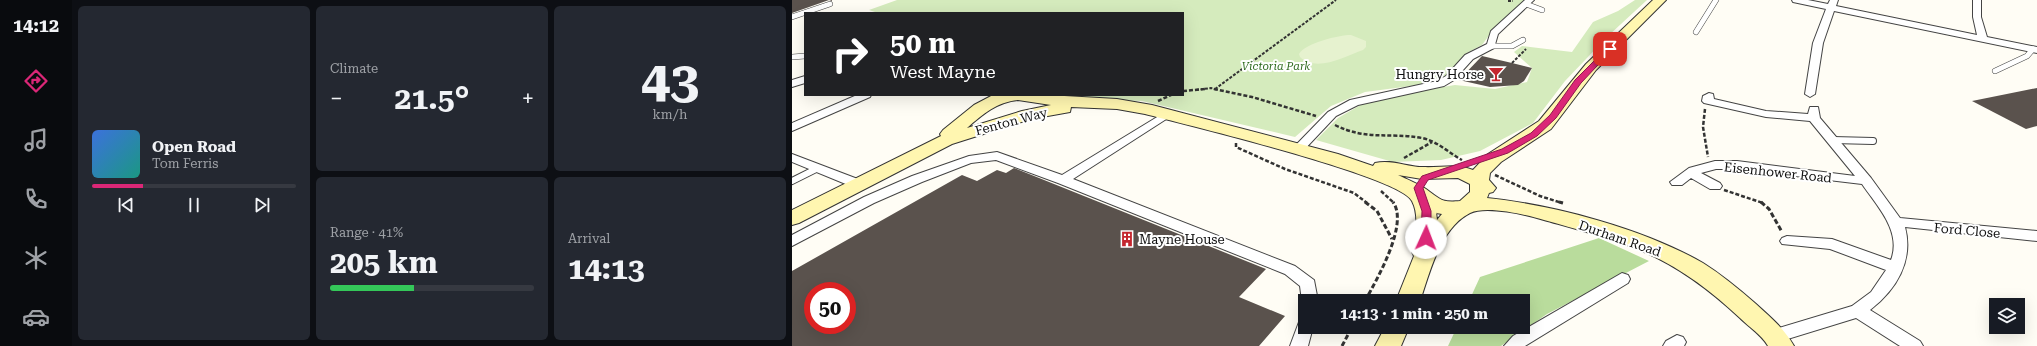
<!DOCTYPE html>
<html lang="en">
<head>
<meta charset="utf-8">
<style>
  body { margin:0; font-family:"Roboto Serif",serif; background:#242831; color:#f1f3f6; height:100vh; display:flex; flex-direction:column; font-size:15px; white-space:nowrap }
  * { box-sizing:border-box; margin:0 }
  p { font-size:13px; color:#9ea1a6 }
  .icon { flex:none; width:22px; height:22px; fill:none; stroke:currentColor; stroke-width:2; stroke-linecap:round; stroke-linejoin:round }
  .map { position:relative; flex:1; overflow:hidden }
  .details { display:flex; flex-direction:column; gap:6px; padding:6px; background:#0d0f14; width:720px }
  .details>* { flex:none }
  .guide { position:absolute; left:12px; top:12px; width:380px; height:84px; border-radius:0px; box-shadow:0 4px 16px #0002; background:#202124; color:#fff; overflow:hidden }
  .tools { position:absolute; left:1197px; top:298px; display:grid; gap:8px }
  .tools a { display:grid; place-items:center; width:36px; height:36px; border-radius:0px; background:#171b24; box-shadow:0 4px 16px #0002; font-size:20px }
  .speed { position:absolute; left:12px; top:282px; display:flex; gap:8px; font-size:20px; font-weight:700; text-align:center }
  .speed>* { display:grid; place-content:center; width:52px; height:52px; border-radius:50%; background:#171b24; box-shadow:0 4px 16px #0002; line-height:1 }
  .speed .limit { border:6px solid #d22; background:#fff; color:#111 }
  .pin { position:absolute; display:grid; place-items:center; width:34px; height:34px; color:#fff; margin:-17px; border-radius:8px; box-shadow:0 2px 6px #0006 }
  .me { position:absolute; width:44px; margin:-22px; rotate:2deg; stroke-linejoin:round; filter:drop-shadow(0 0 3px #0008) }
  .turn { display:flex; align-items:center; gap:14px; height:84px; padding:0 20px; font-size:18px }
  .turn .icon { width:52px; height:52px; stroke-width:2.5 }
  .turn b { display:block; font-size:28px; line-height:34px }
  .big { font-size:30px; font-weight:700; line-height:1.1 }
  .details .card { flex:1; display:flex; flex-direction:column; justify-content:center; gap:6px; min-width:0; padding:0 14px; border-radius:6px; background:#242831 }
  .details .dial { align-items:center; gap:0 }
  .dial b { font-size:52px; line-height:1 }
  .song { display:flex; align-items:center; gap:12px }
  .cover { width:48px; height:48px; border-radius:6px; background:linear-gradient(135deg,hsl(220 70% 55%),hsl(170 70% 35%)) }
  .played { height:4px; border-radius:2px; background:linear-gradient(90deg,#db2777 25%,#363941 25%) }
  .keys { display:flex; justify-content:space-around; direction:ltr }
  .heat { display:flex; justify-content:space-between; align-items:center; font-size:22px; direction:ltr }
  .charge { height:6px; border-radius:3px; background:linear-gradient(90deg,#34c759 41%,#363941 0) }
  .details .tiles { flex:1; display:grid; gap:6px; grid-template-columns:repeat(3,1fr) }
  .card:first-child { grid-row:span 2 }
  .trip { position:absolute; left:506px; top:294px; width:232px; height:40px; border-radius:0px; background:#171b24; box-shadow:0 4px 16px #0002; font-weight:700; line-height:40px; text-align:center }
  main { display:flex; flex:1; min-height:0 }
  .tabs { display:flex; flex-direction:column; width:72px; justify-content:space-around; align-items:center; background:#090b0e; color:#9ea1a6 }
  .tabs .icon { width:28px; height:28px }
  .tabs .on { color:#db2777 }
  .tabs b { font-size:18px; color:#f1f3f6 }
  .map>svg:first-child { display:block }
  .green { fill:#d5ebbd }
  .forest { fill:#b9dc9c }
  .pitch { fill:#e6f2cf }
  .building { fill:#5a524d; fill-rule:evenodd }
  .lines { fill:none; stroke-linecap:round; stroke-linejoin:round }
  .lane-far1-casing { stroke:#444; stroke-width:6 }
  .lane-casing { stroke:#444; stroke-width:8 }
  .street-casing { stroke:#444; stroke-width:2 }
  .secondary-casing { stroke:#333; stroke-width:2 }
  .path-far2 { stroke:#333; stroke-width:2; stroke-dasharray:3 1.5; stroke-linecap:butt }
  .path-far1 { stroke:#333; stroke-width:2.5; stroke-dasharray:4 2; stroke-linecap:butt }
  .path { stroke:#333; stroke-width:3; stroke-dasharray:5 2.5; stroke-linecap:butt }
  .lane-far1 { stroke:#fff; stroke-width:5 }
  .lane { stroke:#fff; stroke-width:6 }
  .street { fill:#fff; fill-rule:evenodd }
  .secondary { fill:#fff6b0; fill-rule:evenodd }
  .route { fill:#db2777; stroke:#8e194d }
  .labels { text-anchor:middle; stroke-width:4; stroke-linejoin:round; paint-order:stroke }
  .far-park-label { font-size:11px; font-style:italic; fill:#2f6b1f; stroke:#fff }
  .poi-label { font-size:13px; fill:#111; stroke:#fff; text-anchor:end }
  .street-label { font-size:13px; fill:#111; stroke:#fff }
</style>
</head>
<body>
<main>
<nav class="tabs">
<b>14:12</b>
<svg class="icon on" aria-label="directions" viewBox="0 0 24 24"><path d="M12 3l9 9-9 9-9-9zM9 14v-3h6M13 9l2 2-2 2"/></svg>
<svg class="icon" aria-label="music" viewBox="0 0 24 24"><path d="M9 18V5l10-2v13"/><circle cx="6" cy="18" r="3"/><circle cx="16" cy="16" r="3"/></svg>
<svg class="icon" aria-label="phone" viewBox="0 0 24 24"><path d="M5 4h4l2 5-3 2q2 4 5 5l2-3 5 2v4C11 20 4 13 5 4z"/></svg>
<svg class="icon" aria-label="climate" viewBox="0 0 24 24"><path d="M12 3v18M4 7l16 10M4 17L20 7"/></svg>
<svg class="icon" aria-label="car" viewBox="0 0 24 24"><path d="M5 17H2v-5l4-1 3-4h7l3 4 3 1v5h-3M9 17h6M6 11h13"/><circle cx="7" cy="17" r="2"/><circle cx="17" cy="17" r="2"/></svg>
</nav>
<section class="details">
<div class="tiles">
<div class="card">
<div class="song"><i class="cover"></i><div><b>Open Road</b><p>Tom Ferris</p></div></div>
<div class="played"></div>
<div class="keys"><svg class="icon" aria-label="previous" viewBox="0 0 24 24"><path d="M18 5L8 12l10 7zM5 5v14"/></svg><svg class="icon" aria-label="pause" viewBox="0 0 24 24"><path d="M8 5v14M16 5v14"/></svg><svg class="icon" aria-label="next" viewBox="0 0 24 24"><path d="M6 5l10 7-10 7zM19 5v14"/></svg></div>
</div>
<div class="card"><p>Climate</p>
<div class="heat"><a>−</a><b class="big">21.5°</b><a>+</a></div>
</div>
<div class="card dial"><b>43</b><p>km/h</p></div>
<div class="card"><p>Range · 41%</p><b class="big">205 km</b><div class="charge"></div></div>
<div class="card"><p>Arrival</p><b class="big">14:13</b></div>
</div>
</section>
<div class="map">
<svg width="1245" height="346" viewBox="0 0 1245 346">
  <rect width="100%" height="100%" fill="#fffdf5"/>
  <!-- green -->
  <g class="green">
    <polygon points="105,0 734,0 704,26 690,45 675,53 651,79 642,83 573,92 539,106 503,137 350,101 268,98 263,95 391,95 391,13 86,13 77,10"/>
    <polygon points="843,0 855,0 816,36 773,81 741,123 688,151 649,160 601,162 524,140 546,118 579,99 663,85 703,89 735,82 740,68 722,52 730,46 780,52 801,22 826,11"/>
  </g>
  <!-- forest -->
  <polygon class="forest" points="807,238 857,261 755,314 709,346 656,346 665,327 731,327 731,301 677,301 688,277"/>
  <!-- pitch -->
  <path class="pitch" d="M559 35 574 41V47L571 50C553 56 525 73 508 57L507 54C513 43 547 35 559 35Z"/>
  <!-- building -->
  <g class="building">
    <polygon points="0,0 40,0 40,1 37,0 0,13"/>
    <polygon points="690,56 720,63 740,68 732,81 726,85 698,87 667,80"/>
    <polygon points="1245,88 1245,126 1234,129 1180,101"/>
    <path d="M222 168 474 269 447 297 493 316 467 346H0V271L170 175 185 181 205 170 214 173ZM21 291H55V325H21Z"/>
  </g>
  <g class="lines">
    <defs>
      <g id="lane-far1">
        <polyline points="734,4 750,10"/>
        <polyline points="0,17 38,4"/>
        <polyline points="904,32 924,0"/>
        <polyline points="699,46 720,46 731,40"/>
        <polyline points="0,57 13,56"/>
        <polyline points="1203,71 1235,56 1241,49"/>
      </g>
      <g id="lane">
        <polyline points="1041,140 1081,141"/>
        <polyline points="0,181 26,168"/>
      </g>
      <g id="street">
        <polygon points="733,0 742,0 706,34 702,48 681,59 662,80 652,86 566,105 544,116 510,152 506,153 500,149 536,112 558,100 645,81 654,76 673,55 695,44 699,31"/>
        <polygon points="1000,0 1016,0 1036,4 1038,0 1046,0 1044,6 1185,35 1181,17 1181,0 1189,0 1189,17 1195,37 1245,47 1245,53 1042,11 1031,43 1023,94 1018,97 1013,94 1021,43 1034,9 1001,2"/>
        <polygon points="13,76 13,83 0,87 0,80"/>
        <path d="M917 93 921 94 922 99 974 111 1016 114 1018 107H1026L1028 118 1079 178 1108 218 1245 231V241L1113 227C1122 261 1104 290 1078 310L1128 341 1131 346H1108L1064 318 983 343 977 341 974 336 977 331 1060 306 1079 292 1094 270 1038 249 990 244 988 241 990 238 995 236 1040 239 1099 260C1110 231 1085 206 1070 184L945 169H924L909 173 928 183 930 186 928 189H918L899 178 890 185H880L878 182 897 168 923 161H945L1063 176 1018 121 974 117 912 103 910 101 911 96Z"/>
        <polygon points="65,95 79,95 78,97 0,131 0,123"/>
        <polygon points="375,111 381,114 379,116 281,179 503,266 522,280 526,301 513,301 512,305 510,301 508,286 493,274 266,183 204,160 179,163 130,182 82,203 0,246 0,235 72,197 120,176 177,156 205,152 270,175"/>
        <polygon points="0,154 71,181 73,184 71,187 61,187 0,162"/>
        <polygon points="830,273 836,275 838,279 836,283 733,346 712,346 721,336"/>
        <polygon points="513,320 513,327 521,327 516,346 498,346 507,322"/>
        <polygon points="885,335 891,337 894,342 892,346 871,346 874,341"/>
      </g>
      <g id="secondary">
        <path d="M861 0H874L804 70 759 129 709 162 698 173 697 180 704 188 701 192 697 193 695 198C763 205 852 229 911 263 930 275 947 289 964 304 978 317 992 328 1002 346H976C970 335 957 327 948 318 918 290 884 264 845 249 815 237 784 229 752 220 735 215 695 205 678 213 648 228 638 272 628 301H604L622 256 620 252C623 237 628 216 620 201 608 176 391 124 353 114L325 109 279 107 278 112 239 119 160 144 7 223 0 225V210L149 136 148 134 151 130 182 105 201 95H255L325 99 360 105 546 154 581 166 583 163C599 159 615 167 631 167 648 168 665 163 681 170L696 154 747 121 794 64ZM226 100 259 105 230 111 175 128C191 114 205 102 226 100ZM606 175 630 179 666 178 678 184V192L668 201C649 203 648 199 634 189 627 184 614 179 606 175ZM644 213 650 214 645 220 644 212Z"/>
        <polygon points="593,327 617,327 609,346 583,346"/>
      </g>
    </defs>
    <!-- lane-far1 casing -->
    <use href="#lane-far1" class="lane-far1-casing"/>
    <!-- lane casing -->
    <use href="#lane" class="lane-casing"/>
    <!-- street casing -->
    <use href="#street" class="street-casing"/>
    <!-- secondary casing -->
    <use href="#secondary" class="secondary-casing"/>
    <!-- path-far2 -->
    <g class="path-far2">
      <polyline points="716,1 721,1"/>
      <polyline points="720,63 734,49"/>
      <polyline points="423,89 544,0"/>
      <polyline points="404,90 419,88 426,90"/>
    </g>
    <!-- path-far1 -->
    <g class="path-far1">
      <polyline points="422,89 460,97 524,116"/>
      <polyline points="391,91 413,89"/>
      <polyline points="366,101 379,95"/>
      <polyline points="913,109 911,127 916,157"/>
      <path d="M543 125C575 141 597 132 630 138 645 141 657 153 670 160"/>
      <polyline points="444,143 444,147 493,169 562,193 575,203"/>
      <polyline points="612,158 640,142"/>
      <polyline points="703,175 748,196 770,203"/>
      <polyline points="932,190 971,203"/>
      <polyline points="589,191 602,203"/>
    </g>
    <!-- path -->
    <g class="path">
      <polyline points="573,202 585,211 600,239"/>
      <polyline points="767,202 771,203"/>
      <polyline points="969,202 977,209 990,232"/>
      <path d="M573 301C585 279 617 224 601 202"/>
      <polyline points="550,346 560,327"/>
    </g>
    <!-- lane-far1 -->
    <use href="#lane-far1" class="lane-far1"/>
    <!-- lane -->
    <use href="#lane" class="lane"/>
    <!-- street -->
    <use href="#street" class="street"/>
    <!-- secondary -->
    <use href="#secondary" class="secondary"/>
  </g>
  <!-- route -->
  <polygon class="route" points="815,48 821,49 789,83 764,118 745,136 716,153 636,180 631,188 639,211 639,238 634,241 630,240 629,238 630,211 622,188 630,176 710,149 739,133 758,115 783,80"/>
  <!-- icons -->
  <defs>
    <symbol id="bar-bare" viewBox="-9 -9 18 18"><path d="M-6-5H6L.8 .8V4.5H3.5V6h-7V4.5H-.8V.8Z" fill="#c4262e" stroke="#fff" stroke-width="2.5" paint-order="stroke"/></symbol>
    <symbol id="building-bare" viewBox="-9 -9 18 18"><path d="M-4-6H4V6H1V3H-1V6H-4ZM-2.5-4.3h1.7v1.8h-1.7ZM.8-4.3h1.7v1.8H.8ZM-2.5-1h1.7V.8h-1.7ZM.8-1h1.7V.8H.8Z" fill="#c4262e" stroke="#fff" stroke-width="2.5" paint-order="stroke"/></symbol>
  </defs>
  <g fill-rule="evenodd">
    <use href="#bar-bare" x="693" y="63" width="22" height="22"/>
    <use href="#building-bare" x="324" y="228" width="22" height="22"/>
  </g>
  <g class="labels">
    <!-- far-park labels -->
    <g class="far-park-label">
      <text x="484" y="70">Victoria Park</text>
    </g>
    <!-- poi labels -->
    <g class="poi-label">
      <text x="692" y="79">Hungry Horse</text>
      <text x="347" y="244" text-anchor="start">Mayne House</text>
    </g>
    <!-- street labels -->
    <g class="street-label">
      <text transform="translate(219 121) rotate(-15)" y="5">Fenton Way</text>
      <text transform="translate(986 172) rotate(6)" y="5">Eisenhower Road</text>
      <text transform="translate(1175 230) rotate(5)" y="5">Ford Close</text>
      <text transform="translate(828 238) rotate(19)" y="5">Durham Road</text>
    </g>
  </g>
</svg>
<div class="tools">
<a><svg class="icon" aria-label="layers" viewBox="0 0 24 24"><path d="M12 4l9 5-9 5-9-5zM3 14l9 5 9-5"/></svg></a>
</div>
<div class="speed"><div class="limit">50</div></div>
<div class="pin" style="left:818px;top:49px;background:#d93025"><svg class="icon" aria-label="arrive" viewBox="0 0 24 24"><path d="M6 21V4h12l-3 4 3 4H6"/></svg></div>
<svg class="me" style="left:634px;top:238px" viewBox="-20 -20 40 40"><circle r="19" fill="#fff"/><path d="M0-13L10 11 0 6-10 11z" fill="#db2777"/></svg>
<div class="trip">14:13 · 1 min · 250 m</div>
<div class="guide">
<div class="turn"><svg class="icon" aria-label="right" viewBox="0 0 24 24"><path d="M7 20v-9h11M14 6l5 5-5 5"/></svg><div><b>50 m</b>West Mayne</div></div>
</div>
</div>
</main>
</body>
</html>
